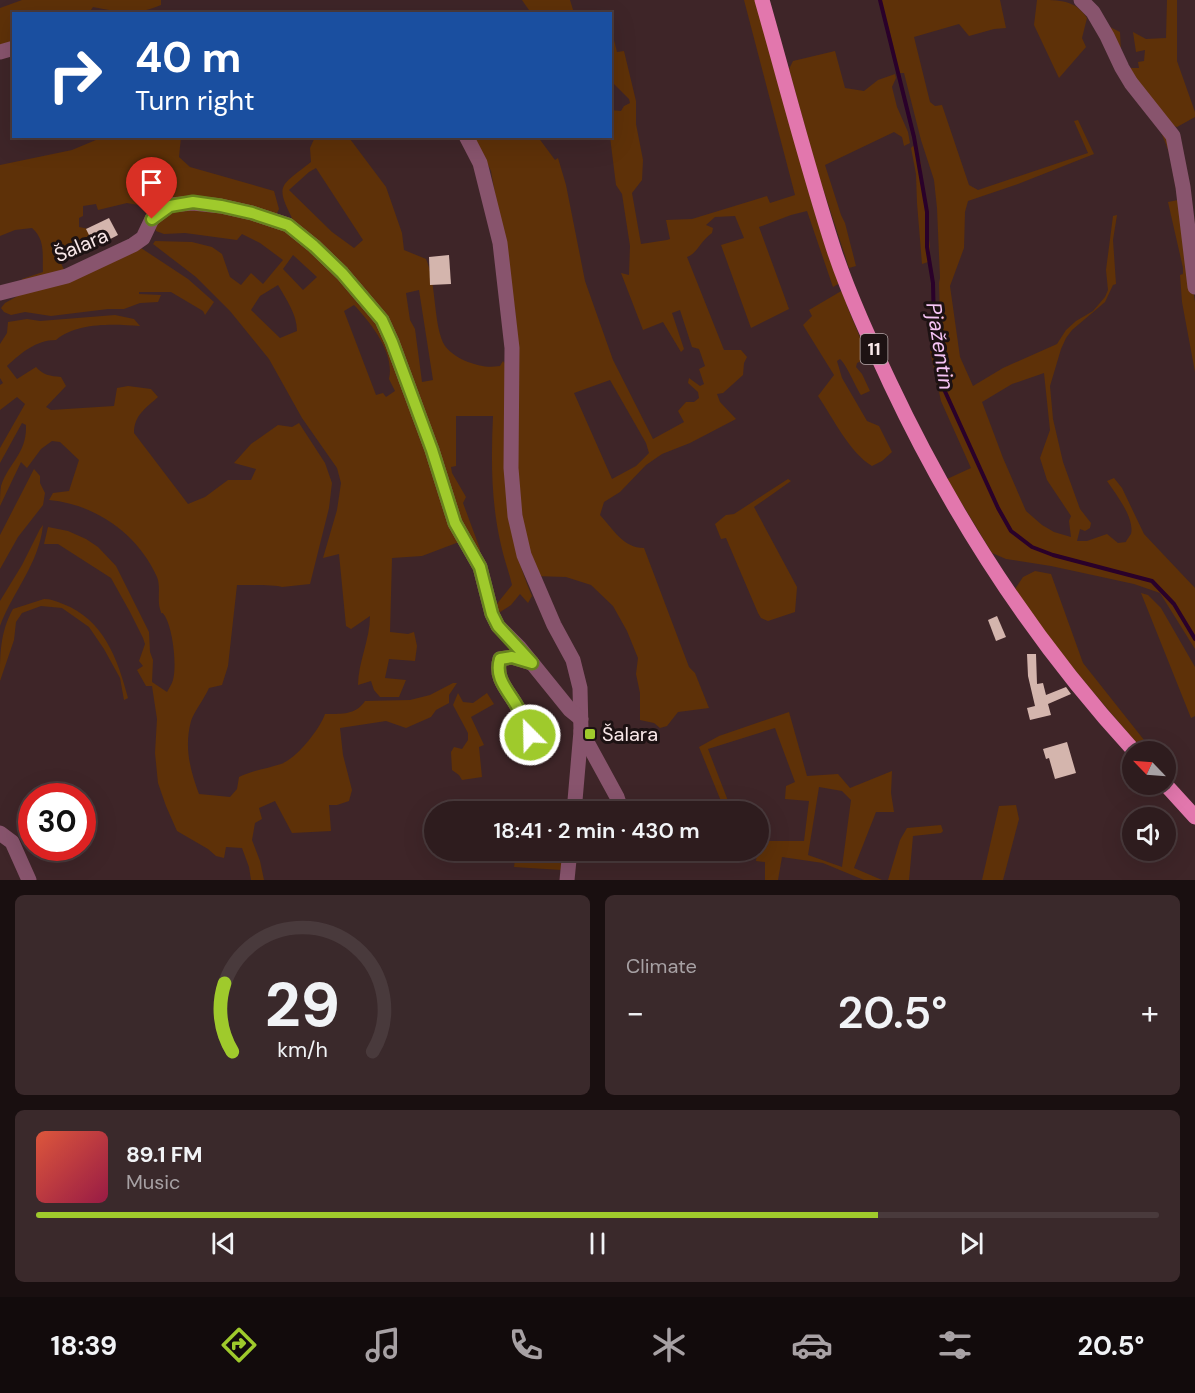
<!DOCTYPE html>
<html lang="en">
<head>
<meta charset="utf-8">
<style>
  body { margin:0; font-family:"DM Sans",sans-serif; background:#3a292b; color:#f1f3f6; height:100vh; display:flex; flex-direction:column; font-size:22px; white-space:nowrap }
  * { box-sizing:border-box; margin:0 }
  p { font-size:20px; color:#a7a1a4 }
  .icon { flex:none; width:33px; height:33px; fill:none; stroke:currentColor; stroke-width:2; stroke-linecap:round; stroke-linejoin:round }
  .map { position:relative; height:880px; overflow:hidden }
  .drawer { display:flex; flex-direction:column; gap:15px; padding:15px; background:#190f10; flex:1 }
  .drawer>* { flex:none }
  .hud { position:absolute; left:12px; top:12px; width:600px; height:126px; border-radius:0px; box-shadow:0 6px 24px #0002,0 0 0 2px #493a3c; background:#1a4fa0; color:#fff; overflow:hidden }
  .needle { width:39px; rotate:295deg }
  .fabs { position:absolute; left:1122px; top:741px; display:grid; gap:12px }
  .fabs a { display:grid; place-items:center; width:54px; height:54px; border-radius:50%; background:#2e1c1e; box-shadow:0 6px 24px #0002,0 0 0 2px #493a3c; font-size:30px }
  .speed { position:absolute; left:18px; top:783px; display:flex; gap:12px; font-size:30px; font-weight:700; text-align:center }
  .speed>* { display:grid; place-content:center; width:78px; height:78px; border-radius:50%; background:#2e1c1e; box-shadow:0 6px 24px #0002,0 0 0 2px #493a3c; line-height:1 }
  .speed .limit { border:9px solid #d22; background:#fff; color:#111 }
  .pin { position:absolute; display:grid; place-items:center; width:51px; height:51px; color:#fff; margin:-62px -26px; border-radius:50% 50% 50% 0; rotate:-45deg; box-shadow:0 0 6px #0007 }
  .pin .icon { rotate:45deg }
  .me { position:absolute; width:66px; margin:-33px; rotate:337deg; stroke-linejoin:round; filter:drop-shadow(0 0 4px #0008) }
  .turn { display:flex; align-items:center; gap:21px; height:126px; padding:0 24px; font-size:27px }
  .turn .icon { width:78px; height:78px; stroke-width:2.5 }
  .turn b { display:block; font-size:42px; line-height:51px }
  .big { font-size:45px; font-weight:600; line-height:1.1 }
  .drawer .widget { flex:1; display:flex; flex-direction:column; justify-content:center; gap:9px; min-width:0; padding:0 21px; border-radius:9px; background:#3a292b }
  .drawer .dial { align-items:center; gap:0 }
  .dial svg { height:156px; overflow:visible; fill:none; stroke:#493a3c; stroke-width:7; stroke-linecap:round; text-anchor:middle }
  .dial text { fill:#f1f3f6; stroke:none }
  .song { display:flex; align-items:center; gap:18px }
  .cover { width:72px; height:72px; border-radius:9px; background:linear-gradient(135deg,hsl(10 70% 55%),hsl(340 70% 35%)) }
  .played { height:6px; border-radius:3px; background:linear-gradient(90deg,#9fca2c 75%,#493a3c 75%) }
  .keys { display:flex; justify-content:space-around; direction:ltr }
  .heat { display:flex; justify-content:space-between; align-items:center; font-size:33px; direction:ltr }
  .drawer .tiles { flex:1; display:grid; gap:15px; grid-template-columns:1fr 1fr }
  .widget:last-child { grid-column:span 2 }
  .trip { position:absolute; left:424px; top:801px; width:345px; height:60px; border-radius:30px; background:#2e1c1e; box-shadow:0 6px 24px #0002,0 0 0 2px #493a3c; font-weight:600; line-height:60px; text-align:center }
  .menu { display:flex; height:96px; justify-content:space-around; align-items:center; background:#120b0c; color:#a7a1a4 }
  .menu .icon { width:42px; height:42px }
  .menu .current { color:#9fca2c }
  .menu b { font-size:27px; color:#f1f3f6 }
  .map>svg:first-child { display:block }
  .green { fill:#5e3108; fill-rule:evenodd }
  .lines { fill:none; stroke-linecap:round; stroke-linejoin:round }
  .stream { stroke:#2a012a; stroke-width:4 }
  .building { fill:#d4b5ad }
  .minor { stroke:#88546d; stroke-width:15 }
  .major { stroke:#e277ad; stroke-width:15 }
  .route-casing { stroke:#67831d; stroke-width:15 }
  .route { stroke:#9fca2c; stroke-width:10 }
  .poi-dot { fill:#9fca2c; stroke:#1d1213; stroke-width:2 }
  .labels { text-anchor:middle; stroke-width:6; stroke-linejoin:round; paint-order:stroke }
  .shield { fill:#1d1213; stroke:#b7a8a9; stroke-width:1.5 }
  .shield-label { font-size:18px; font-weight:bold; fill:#f9e8e9 }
  .street-label { font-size:20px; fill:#f9e8e9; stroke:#1d1213 }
  .poi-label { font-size:20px; fill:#f9e8e9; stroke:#1d1213; text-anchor:start }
  .water-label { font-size:21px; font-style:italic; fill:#f6c4f5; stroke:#1d1213 }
</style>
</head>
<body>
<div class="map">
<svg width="1195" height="880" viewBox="0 0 1195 880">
  <rect width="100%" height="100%" fill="#3e2528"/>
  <!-- green -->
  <g class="green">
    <path d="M22 0H161V5C135 16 120 12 93 7L89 13 14 14 13 42 0 46V8Z"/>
    <polygon points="522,0 570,0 574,13 531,13"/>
    <path d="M744 0H755L840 283 833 287 807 211 791 215 759 227 789 309 751 328 721 245 744 238 735 216 715 217 706 225 713 228 712 233C701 240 698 253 687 257L724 350H741L747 357 744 363 743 375 723 393 717 394 720 402 736 419 690 443 662 454 646 465 620 492 604 502 600 515C613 529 623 548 644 548L689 667 695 673 709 708 678 712 667 726 660 728 654 723 640 720V693L636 674 638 658 627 631 613 606 591 585 566 577 535 576 522 522 516 466 518 342 515 310 491 171 474 137H538L555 160 558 158 566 185 585 281 613 360 653 439 684 422 678 411 686 402H694L699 398 698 392 688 383 689 378 700 386 704 384 699 369 705 366 699 349 692 347 680 310 672 313 684 349 681 352 663 322 643 330 621 273 629 275 630 246 622 194 616 185 610 137 611 110 621 111 624 106 630 103 629 99 611 81V28L617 52 624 51 636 101V124L643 160 642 180 632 193 641 244 667 240 670 239 666 220 692 219 767 196 770 203 795 195ZM610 380 646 443 649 453 636 466 612 479 574 393Z"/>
    <path d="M881 0H1000L1006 28 994 29 969 36 959 24 914 37 930 102 935 106 942 105 969 185 978 190 1088 153 1074 121 1078 120 1094 154 1018 184 968 201 965 212 964 248 950 286 960 357 973 386 1003 368 1057 344 1066 330 1076 321 1093 311 1105 297 1108 290 1106 270 1113 216 1117 215 1113 240 1116 284 1113 285 1105 302 1072 330 1066 338 1061 349 1050 386 1053 419 1063 462 1080 509 1091 523 1090 528 1085 531 1080 529 1077 541H1087L1107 534 1118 543 1126 542C1126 541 1131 534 1131 534 1135 518 1115 493 1107 481L1114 478 1122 488 1144 534 1195 588V649L1160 593 1134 584 1051 566 1006 559 992 553 947 479 971 468 941 401 930 351H935L942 378 946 375 940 320 939 283 940 278 937 208 934 180 921 140 904 73H899ZM1044 373 1050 430 1040 458 1047 480 1071 516 1069 521 1071 537 1054 532 1042 525 1026 511 1003 458 982 402 1012 384Z"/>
    <path d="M1037 0C1061 0 1075 0 1087 18L1082 38 1086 47 1059 78 1034 25Z"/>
    <polygon points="1167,0 1177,0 1177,61 1195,112 1195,117 1177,127 1168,124 1122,70 1110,34 1102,23 1120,32 1121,52 1124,68 1139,68 1138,62 1144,61 1145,50 1136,52 1133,32 1146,39 1166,38"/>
    <polygon points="835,51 845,88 864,91 878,80 895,74 896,78 892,87 897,107 908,132 910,143 904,146 902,137 894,132 825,165 841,215 845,223 856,266 849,268 817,170 789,69 793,61"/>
    <polygon points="1160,129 1172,145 1195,302 1195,372 1182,302 1180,275 1183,274 1183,268 1168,202 1178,200 1170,155"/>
    <path d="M103 137H181L179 157 190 167 274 191 279 209 276 215 254 208 152 211 143 200 138 205 127 203 98 210 96 204 83 206V216L79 218V227L89 229 94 237 55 250 65 272 23 283 22 279 43 272C42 256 46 240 32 228L15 230 0 236V165L72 150Z"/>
    <path d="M315 137H370L350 139 386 187 402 233 404 250 426 259C437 284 433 327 445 346 450 353 460 359 468 362 480 366 487 368 500 366L503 361 506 365C504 448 498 517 532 596L528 603 520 594 511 605 497 614 496 605 512 585C509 572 504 559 501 545 491 502 491 460 493 416H456V466L451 467 452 473 466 497 463 503 480 549V555L459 516 402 356 295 224C275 184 278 188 311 162L310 148ZM316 168 363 240 354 248 332 232 289 190 309 172ZM419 290 433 380 422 382 415 329 410 320 406 293Z"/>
    <path d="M913 146 916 147 921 164 927 230C930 240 931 252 928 262L922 264 917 203 916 174 911 148Z"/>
    <path d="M209 207 290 232 311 246 384 329 459 542 422 556 392 558 390 632 408 634 414 632 417 646 415 661 389 659 385 678 406 680 399 697H380L374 690 371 681 358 685C358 662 370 640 370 616L351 629 346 626 339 554 323 558 337 510 341 483 337 468 302 418 269 359 230 311 196 277 153 244 155 241 192 242 212 247 222 254 230 277 241 285 251 273 263 284 283 260 260 243 242 234 237 240 185 233 164 234 156 231 155 226 172 209ZM293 255 317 277 303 290 283 269ZM278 285C286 299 297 314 297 331L280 338 251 310 260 296ZM354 305C371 323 395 353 389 379L395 391 386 397 383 393 376 395 344 311Z"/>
    <polygon points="141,248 188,279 214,302 205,315 203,311 171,292 139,292 139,294 161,295 158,302 140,303 124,309 108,309 51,316 25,312 11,315 4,312 1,308 5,303 32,288"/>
    <path d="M843 290 847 306 871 364 861 361 857 363 856 367 862 374 870 391 861 395C855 386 847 365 840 359L837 361 842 378 867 421 879 426 892 452 882 461 872 466C850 453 833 418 818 396L834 375 803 325 812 316 809 310Z"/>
    <path d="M115 315 134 319 140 326C114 324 77 322 56 340 36 340 21 353 7 366L17 379 36 367C43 375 50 376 61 377L66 386 46 407 51 410 114 406 117 388 128 386 151 389 158 397C146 408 134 415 134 433L188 504 205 497 228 480H251L256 469 234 463 251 444 278 425 292 427 299 423 325 463 332 483 329 508 310 584 282 587C276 585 246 585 237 585L228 666 222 685 209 688C204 699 194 712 191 721 184 747 190 770 199 794L230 797 237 789 239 777C253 770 266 769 281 764 296 759 320 729 325 714 341 714 356 715 365 701L410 700 430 695 453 683H457L449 695V703L436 710 431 717 406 728 386 721 340 728 343 755 352 790 349 801 337 805H329L331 831 292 833 275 801 259 808 262 819 255 823 252 840 260 861 264 880H251L249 867 242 848 226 847 224 858 216 856 208 849 177 831 166 806 158 783 155 753 157 719 152 686H146L137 670 143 666 139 661 145 644 143 638 130 612 111 578 58 544H44L48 527 68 531 86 539 98 547 116 566 149 632 150 652 153 660 152 682 167 692C169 688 172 684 173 680 177 665 173 630 165 616 160 609 163 618 160 609 157 599 161 587 157 577 138 534 95 504 49 500L53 493 69 491 79 460 60 442 52 441 41 449 27 468 21 462 0 506C0 500 0 492 1 486 9 462 27 454 26 425L22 423 0 463V448L25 404 17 397 0 410V385L3 383 0 378V344L7 333 8 322 27 319 40 321Z"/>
    <polygon points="34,469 40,476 40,483 45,493 43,505 18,537 0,569 0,535"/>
    <polygon points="788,479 791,481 754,507 797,587 795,612 768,621 761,618 758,613 726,538 721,539 715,524 726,515 734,514"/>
    <path d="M43 525C39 564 13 591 0 626V601L22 565 40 529Z"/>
    <path d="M1035 571 1051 574 1083 663 1144 740 1137 743 1135 741C1093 692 1050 643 1015 589L1023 577Z"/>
    <polygon points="1141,593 1148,595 1161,608 1195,667 1195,716 1191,718"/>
    <path d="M44 599C51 599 56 601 63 604 103 619 118 659 128 698L124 700 120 678 104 649 89 627 62 608 41 606 22 613 16 622 14 640 0 681C0 655 0 632 13 609Z"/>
    <polygon points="458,693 463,702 473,703 487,693 494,704 471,717 484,745 479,747 482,777 462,780 459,775 452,770 451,752 454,747 462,749 468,740 468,733 453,705"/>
    <path d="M789 712 807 776 838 774 850 788 892 771 891 793 894 812H876L854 868 882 880H864L823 863 782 857 778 880H765V862L756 861 759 841H804L809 801 785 799 786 786 795 782 775 728 708 749 730 806 725 811 699 747 719 736ZM819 787 842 791 851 800 842 867 808 855Z"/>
    <polygon points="1016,805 1019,819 1003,880 982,880 999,806"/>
    <polygon points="941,825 943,831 941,833 913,836 909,880 888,880 900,840 907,828"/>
    <polygon points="516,851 564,851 562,870 514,867"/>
  </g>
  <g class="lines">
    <!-- stream -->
    <polyline class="stream" points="880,0 914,137 927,212 927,247 933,283 934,329 943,387 998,508 1011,531 1032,547 1053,555 1152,581 1174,604 1195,639"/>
  </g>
  <!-- building -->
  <g class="building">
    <polygon points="109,218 118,235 95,247 86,229"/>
    <polygon points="449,255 451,284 430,285 429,257"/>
    <polygon points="997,616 1006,637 996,641 988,620"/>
    <polygon points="1027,654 1036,654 1037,684 1043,683 1046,695 1066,687 1071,694 1048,704 1051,715 1030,720 1027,708 1035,706 1028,676"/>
    <polygon points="1067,742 1076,773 1055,779 1049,758 1046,759 1043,749"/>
  </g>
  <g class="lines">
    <!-- minor -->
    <g class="minor">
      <polyline points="1081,0 1093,12 1107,36 1122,68 1131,83 1173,136 1183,187 1195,287"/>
      <polyline points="0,52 14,48"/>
      <polyline points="466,136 480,163 500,243 512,348 511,468 515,516 524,555 554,625 573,660 580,688 581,731 574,812"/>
      <polyline points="0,293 67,276 133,245 143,238 152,219 170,205 193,203 221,206 252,213 288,225 314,246 342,273 382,320 392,342 432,450 455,523 480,567 492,614 498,626 519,647 570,710 581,719"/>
      <polyline points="581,731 617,797 622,812"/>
      <path d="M530 735C527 726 523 717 518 708 509 691 494 679 500 659L512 657 532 663"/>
      <polyline points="0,833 12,842 29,880"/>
      <polyline points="567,880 570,850"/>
    </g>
    <!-- major -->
    <g class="major">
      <path d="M762 0C786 84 808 170 835 253 850 297 870 340 890 383 953 517 1034 642 1135 752"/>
      <polyline points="1165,784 1195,817"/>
    </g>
  </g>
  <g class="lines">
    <defs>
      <path id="route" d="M152 219 170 206 193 202 221 206 252 213 288 225 314 246 342 273 382 320 392 342 432 450 455 523 480 567 492 614 498 626 532 663 512 657 500 659C494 679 509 691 518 708 523 717 527 726 530 735"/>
    </defs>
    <!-- route casing -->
    <use href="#route" class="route-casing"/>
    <!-- route -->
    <use href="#route" class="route"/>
  </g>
  <!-- markers -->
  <rect class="poi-dot" x="584" y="728" width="12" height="12" rx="3"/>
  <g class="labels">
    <!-- shield labels -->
    <rect class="shield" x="860.5" y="334" width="27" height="30" rx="4.5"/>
    <g class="shield-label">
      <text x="874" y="355">11</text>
    </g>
    <!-- street labels -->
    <g class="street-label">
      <text transform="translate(81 245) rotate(-23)" y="7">Šalara</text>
    </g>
    <!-- poi labels -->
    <g class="poi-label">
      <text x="602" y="741">Šalara</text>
    </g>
    <!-- water labels -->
    <g class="water-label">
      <text transform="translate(940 346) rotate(81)" y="7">Pjažentin</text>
    </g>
  </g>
</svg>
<div class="fabs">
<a><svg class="needle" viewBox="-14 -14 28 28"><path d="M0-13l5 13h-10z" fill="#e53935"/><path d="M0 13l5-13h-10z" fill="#a7a1a4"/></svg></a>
<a><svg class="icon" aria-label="sound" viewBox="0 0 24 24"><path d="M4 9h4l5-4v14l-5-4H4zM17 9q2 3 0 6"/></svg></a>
</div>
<div class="speed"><div class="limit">30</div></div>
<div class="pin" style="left:152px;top:219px;background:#d93025"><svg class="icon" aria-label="arrive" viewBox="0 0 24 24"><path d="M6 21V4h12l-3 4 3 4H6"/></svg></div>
<svg class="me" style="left:530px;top:735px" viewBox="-20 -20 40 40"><circle r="17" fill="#9fca2c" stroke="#fff" stroke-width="3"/><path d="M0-11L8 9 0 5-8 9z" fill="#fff"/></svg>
<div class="trip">18:41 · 2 min · 430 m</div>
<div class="hud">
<div class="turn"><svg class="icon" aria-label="right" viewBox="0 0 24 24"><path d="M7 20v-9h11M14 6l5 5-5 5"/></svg><div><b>40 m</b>Turn right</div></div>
</div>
</div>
<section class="drawer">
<div class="tiles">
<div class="widget dial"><svg viewBox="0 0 100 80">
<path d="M14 69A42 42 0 1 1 86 69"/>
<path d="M14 69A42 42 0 0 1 10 34" stroke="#9fca2c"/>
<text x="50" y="56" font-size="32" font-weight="700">29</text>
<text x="50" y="72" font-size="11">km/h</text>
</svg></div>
<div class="widget"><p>Climate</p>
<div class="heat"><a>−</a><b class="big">20.5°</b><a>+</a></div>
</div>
<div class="widget">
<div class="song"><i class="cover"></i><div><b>89.1 FM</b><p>Music</p></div></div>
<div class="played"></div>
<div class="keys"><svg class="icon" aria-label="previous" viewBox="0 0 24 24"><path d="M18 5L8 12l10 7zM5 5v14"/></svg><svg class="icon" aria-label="pause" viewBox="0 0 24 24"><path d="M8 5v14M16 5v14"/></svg><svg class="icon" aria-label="next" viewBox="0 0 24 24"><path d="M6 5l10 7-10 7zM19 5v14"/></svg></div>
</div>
</div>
</section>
<nav class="menu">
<b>18:39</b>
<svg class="icon current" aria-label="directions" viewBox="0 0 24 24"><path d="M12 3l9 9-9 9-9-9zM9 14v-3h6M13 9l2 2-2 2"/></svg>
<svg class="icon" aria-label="music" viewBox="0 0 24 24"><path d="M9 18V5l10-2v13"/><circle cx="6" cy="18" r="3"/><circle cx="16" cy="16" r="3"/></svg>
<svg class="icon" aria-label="phone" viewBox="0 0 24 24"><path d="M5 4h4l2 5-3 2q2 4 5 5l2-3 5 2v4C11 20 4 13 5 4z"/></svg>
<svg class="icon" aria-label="climate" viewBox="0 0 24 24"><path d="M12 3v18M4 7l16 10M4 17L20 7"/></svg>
<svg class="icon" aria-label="car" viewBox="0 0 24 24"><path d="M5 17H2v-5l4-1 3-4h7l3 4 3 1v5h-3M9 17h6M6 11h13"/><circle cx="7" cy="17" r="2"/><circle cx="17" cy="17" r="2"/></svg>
<svg class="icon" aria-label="filters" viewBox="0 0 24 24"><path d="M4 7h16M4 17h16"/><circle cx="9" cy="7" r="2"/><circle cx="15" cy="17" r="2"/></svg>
<b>20.5°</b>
</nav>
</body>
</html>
